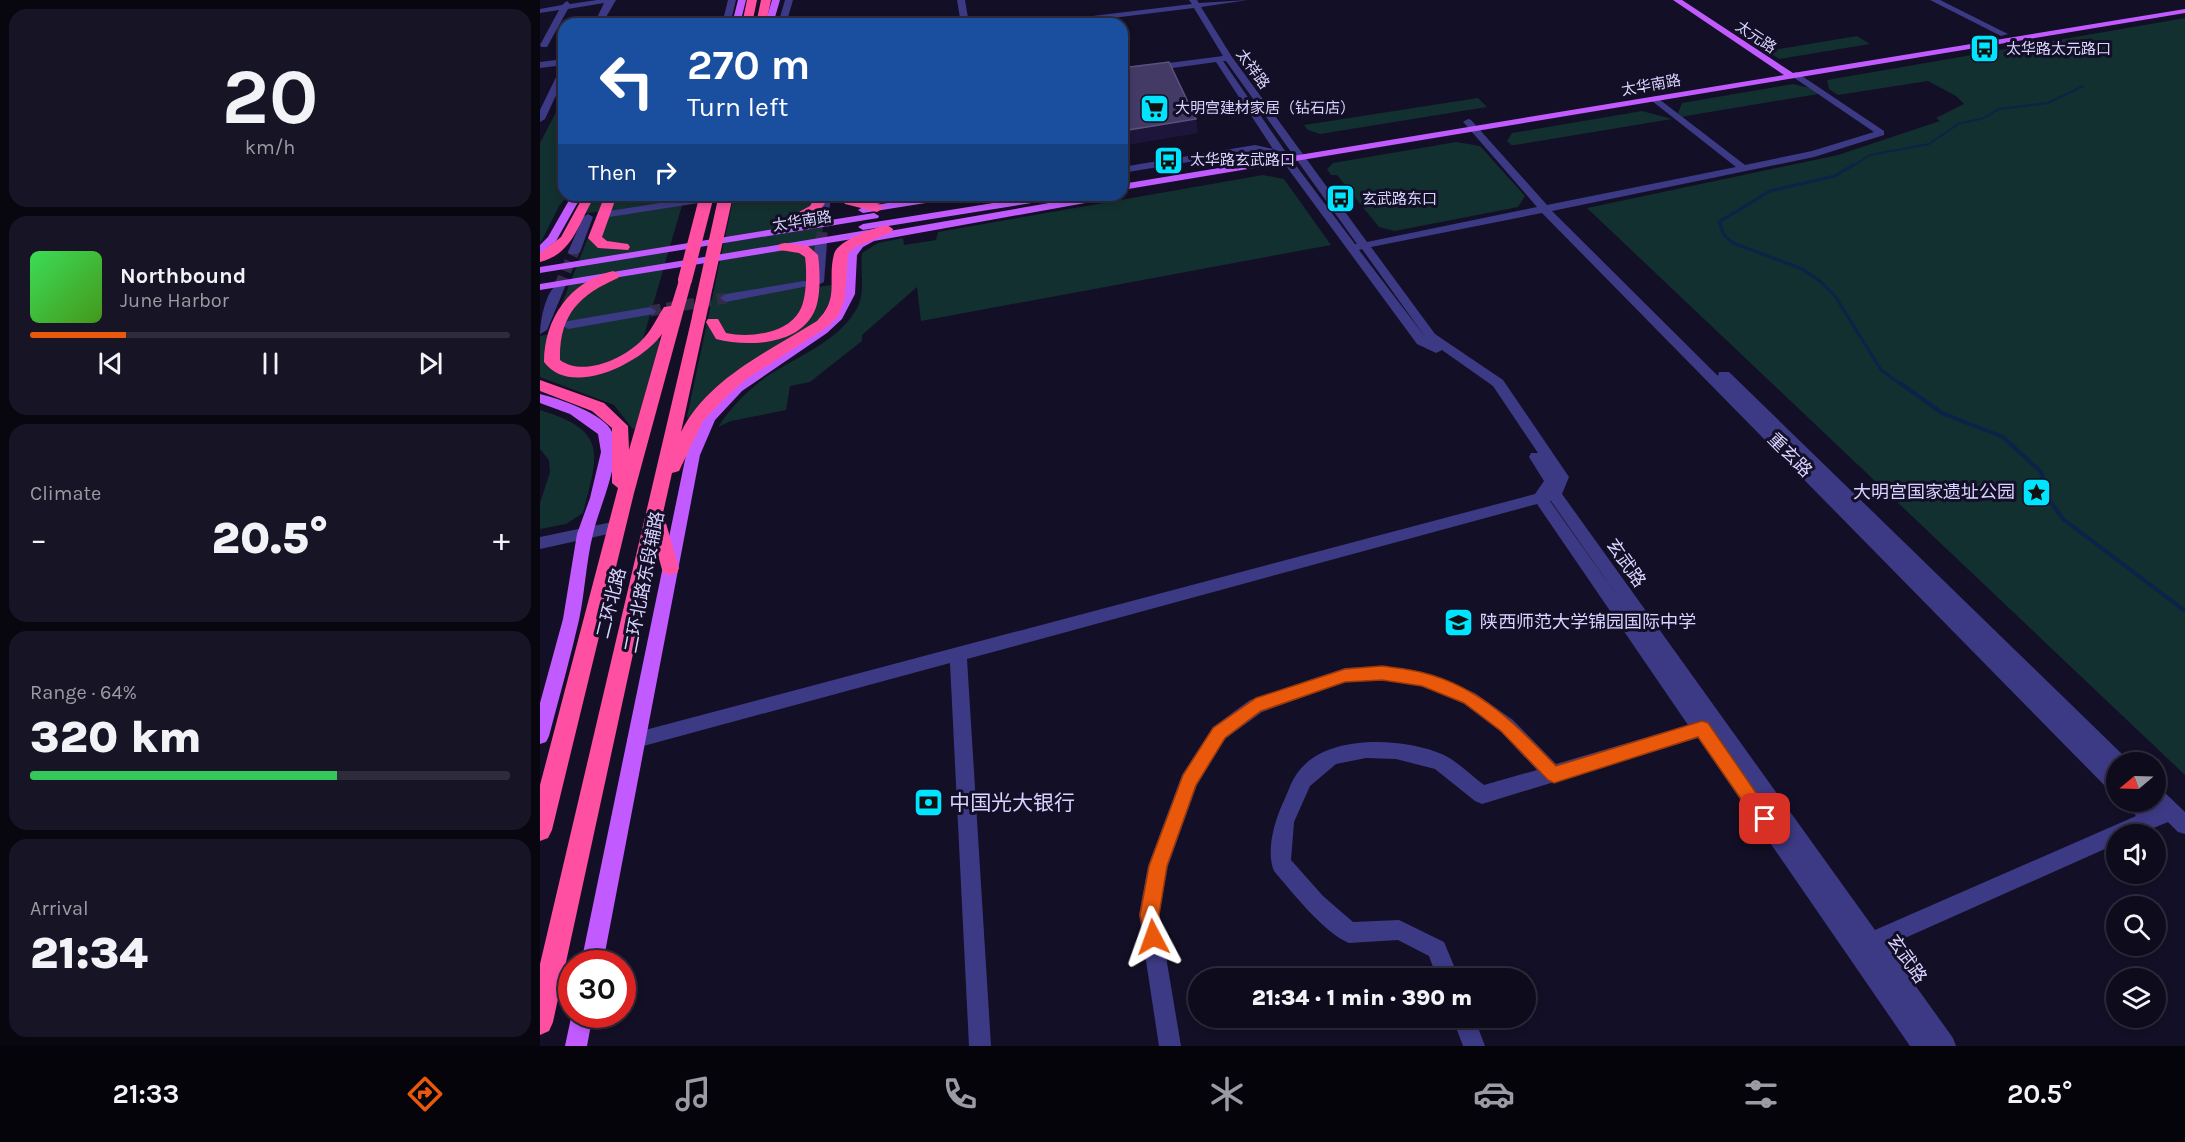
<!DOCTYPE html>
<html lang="en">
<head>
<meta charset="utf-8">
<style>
  body { margin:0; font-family:Karla,"Noto Sans SC",sans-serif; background:#171425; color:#f1f3f6; height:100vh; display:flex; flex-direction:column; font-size:22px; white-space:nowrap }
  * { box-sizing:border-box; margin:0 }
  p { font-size:20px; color:#9b9ba3 }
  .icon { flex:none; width:33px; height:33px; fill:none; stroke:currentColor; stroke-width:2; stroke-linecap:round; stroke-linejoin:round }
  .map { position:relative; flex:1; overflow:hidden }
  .sheet { display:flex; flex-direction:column; gap:9px; padding:9px; background:#08060f; width:540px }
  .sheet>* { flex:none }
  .top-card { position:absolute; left:18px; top:18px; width:570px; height:183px; border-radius:18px; box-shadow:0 3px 9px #0003,0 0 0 2px #2e2b3b; background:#1a4fa0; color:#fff; overflow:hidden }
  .needle { width:39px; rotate:251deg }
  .controls { position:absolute; left:1566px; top:752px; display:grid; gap:12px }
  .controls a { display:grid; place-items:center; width:60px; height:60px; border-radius:50%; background:#0e0b1c; box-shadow:0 3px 9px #0003,0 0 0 2px #2e2b3b; font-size:30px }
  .speed { position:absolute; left:18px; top:950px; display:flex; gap:12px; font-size:30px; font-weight:700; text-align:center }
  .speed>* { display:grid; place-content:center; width:78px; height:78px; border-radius:50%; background:#0e0b1c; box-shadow:0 3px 9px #0003,0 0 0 2px #2e2b3b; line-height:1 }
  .speed .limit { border:9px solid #d22; background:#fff; color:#111 }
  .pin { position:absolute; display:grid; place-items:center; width:51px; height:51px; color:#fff; margin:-26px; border-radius:12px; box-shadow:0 3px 9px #0006 }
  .me { position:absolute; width:66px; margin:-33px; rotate:356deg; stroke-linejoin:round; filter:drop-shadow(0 0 4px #0008) }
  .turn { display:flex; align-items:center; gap:21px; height:126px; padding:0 30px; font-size:27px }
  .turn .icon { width:78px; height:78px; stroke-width:2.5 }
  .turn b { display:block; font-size:42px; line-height:51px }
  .then { display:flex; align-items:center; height:57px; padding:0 30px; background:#0003; gap:12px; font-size:22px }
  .big { font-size:45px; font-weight:800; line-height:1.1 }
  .sheet .tile { flex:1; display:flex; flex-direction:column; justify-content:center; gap:9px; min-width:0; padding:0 21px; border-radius:18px; background:#171425 }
  .sheet .dial { align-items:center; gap:0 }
  .dial b { font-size:78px; line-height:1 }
  .song { display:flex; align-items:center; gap:18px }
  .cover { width:72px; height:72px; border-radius:9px; background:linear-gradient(135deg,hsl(130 70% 55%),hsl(100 70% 35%)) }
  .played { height:6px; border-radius:3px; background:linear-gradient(90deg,#ea580c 20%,#2e2b3b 20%) }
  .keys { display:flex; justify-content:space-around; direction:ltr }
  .heat { display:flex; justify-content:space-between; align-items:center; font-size:33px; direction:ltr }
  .charge { height:9px; border-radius:4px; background:linear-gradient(90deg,#34c759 64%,#2e2b3b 0) }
  .trip { position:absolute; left:648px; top:968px; width:348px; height:60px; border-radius:30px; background:#0e0b1c; box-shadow:0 3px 9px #0003,0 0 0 2px #2e2b3b; font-weight:800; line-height:60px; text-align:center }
  .dock { display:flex; height:96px; justify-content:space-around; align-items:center; background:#06040b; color:#9b9ba3 }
  .dock .icon { width:42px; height:42px }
  .dock .on { color:#ea580c }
  .dock b { font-size:27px; color:#f1f3f6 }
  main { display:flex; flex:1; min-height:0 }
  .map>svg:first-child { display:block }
  .green { fill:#12302f }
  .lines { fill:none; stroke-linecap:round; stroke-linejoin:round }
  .stream-far2 { stroke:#0c2248; stroke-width:2 }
  .stream-far1 { stroke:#0c2248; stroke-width:3 }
  .stream { stroke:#0c2248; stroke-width:4 }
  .minor-tunnel { stroke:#312d47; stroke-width:11; stroke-dasharray:11 6; stroke-linecap:butt }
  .minor { fill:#3d3a85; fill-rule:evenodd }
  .major { fill:#c25bff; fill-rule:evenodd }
  .highway { fill:#ff4fa3; fill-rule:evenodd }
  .highway-bridge { stroke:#ff4fa3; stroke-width:14 }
  .shaded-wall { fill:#1d163a }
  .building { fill:#433a66; stroke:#5a527e; stroke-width:1.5 }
  .route { fill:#ea580c; stroke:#983908; stroke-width:1.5 }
  .labels { text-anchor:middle; stroke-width:6; stroke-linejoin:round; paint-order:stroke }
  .far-street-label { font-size:15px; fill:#d9d4ff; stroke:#130f26 }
  .far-poi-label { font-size:15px; fill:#d9d4ff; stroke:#130f26; text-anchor:start }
  .street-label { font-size:18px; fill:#d9d4ff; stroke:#130f26 }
  .poi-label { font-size:18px; fill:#d9d4ff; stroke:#130f26; text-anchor:end }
  .near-poi-label { font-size:21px; fill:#d9d4ff; stroke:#130f26; text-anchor:start }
</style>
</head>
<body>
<main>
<section class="sheet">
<div class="tile dial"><b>20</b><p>km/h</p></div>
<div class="tile">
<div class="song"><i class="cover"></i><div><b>Northbound</b><p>June Harbor</p></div></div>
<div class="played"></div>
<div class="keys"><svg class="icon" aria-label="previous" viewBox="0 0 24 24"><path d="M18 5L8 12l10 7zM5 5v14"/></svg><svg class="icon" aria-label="pause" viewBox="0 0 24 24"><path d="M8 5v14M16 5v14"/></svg><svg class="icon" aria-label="next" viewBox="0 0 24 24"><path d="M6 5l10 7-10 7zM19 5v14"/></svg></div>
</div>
<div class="tile"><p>Climate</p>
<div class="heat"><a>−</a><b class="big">20.5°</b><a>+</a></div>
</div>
<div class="tile"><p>Range · 64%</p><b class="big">320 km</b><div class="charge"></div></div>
<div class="tile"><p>Arrival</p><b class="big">21:34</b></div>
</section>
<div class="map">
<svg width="1645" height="1046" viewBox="0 0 1645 1046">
  <rect width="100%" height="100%" fill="#130f26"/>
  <!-- green -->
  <g class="green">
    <polygon points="1645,18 1645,775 1047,208 1298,155 1400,121 1396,118 1424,104 1416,96 1388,81 1298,95 1289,89 1287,80"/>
    <polygon points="1317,36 1330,44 1239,59 1227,51"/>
    <polygon points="1253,84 1274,89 1278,94 1146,116 1142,117 1138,113 1142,103"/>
    <polygon points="24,97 24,195 28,195 19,206 0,244 0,143"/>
    <polygon points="938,98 947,107 780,134 768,130 764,125"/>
    <polygon points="1102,111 1132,119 975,145 971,145 967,141 972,133"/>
    <polygon points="916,142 940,146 985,196 978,207 855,231 839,227 797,175 791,175 787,169 793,163"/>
    <path d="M723 175 744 179 791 245 381 321 377 287 322 335V341L270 382 250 386 246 410 191 421 178 427C191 407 207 391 226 377 256 357 304 339 319 304 325 288 320 269 322 253L338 243 363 238 364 245 396 240 398 232Z"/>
    <polygon points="54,195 145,195 103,339 120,340 95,429 92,428 74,405 0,377 0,336 10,334 58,212 45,213"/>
    <path d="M194 195H286L277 287 292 285C291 301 287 309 277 322L149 418 147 417Z"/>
    <path d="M0 410C69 431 58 454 43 513L26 524 0 529V503L10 472 9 460 0 449Z"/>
  </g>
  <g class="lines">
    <!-- stream-far2 -->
    <polyline class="stream-far2" points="1311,167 1330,155 1389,144 1418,124 1444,118 1459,109 1508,103 1543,86"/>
    <!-- stream-far1 -->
    <polyline class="stream-far1" points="1313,165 1295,176 1230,191 1179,222 1184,235 1193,243 1262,269 1280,281 1295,296 1341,370 1362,385"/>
    <!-- stream -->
    <polyline class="stream" points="1360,383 1402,413 1463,437 1501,472 1510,501 1523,519 1645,611"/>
    <!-- minor-tunnel -->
    <g class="minor-tunnel">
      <polyline points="281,243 284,214"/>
      <polyline points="19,287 34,252"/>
      <polyline points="110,311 186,298"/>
    </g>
    <!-- minor -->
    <g class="minor">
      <polygon points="57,0 76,0 62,24 54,24 64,3 28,9 7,47 1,47 0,45 19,10 0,13 0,9 22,5 27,1 30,4"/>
      <polygon points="188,0 196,0 190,24 182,24"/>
      <polygon points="245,0 253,0 246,24 238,24"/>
      <polygon points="417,0 425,0 429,24 421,24"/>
      <path d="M649 0H657L659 3 708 0 661 7 692 57 827 242 997 207 925 124 923 122 928 119 931 120 1007 205 1196 167 1112 101 1111 99 1115 96 1205 165 1272 151 1334 132 1253 77V73L1256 72 1344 131V135L1274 157 1012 211 1178 376 1179 372H1189L1584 756 1586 762H1576V770L1574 769 1576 772V793L1569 790 1002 213 831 247 895 334 963 380 1029 477 1022 494 1335 930 1596 816 1585 801H1607L1614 808 1608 801H1616V788L1623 791 1645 812V834L1638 832 1628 822 1599 834H1576V844L1347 946 1413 1038 1416 1046H1370L1158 738 942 804 935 801 895 769 856 759 826 758 796 764 770 786 754 822 751 860 783 896 813 922 859 920 904 942 919 978H897L889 956 858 940 809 943C784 933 752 892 734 871 726 852 734 823 742 805 747 795 750 784 756 775 783 733 863 737 904 755 918 762 932 776 944 785L997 770 961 732 923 703 882 686 842 680 805 682 722 712 685 739 657 785 628 866 619 915 641 1046H619L599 915 608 866 642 775 673 727 710 700 805 668 842 666 883 672 935 693 973 720 1016 764 1148 725 997 504 427 659 451 1046H429L410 663 96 748 90 746 87 740 90 734 995 494 1004 481 989 457 991 453H998L953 386 902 350 896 353 877 344 738 155 715 151 582 173V167L715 145 733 149 676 62 582 75V69L683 56 654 8 523 24H499L503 22 652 4ZM683 61H686L817 244H815L745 151ZM822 249 886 338 819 250ZM1010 501H1011L1078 597Z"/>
      <polygon points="1390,0 1400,0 1468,34 1461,36"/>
      <polygon points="24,59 24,65 0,68 0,62"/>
      <polygon points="24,66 24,78 5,119 0,122 0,110 20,69"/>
      <polygon points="171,195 196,195 191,198 69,217 64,214 69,211"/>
      <polygon points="281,195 291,195 289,214 284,217 279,214"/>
      <polygon points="48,214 53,217 40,252 38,254 30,254 28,252 43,217"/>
      <polygon points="281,240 287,243 284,282 278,285 272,282 275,243"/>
      <polygon points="264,281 268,282 268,286 186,302 180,298 186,294"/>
      <path d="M19 284 25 287 7 330 0 334C0 321 6 288 19 284Z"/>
      <polygon points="110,307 116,311 114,314 28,329 22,325 28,321"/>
      <polygon points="77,521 82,523 85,527 82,531 0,549 0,537"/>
      <polygon points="912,1017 934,1017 945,1046 923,1046"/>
    </g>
    <!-- major -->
    <g class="major">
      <polygon points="198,0 206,0 200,24 192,24"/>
      <polygon points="232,0 240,0 233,24 225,24"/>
      <polygon points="1133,0 1142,0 1253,73 1645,9 1645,13 582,190 582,184 1244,75"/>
      <polygon points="32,195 42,195 16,241 0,254 0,245 8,237"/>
      <path d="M310 195 342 197 347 200C336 208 320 204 310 195Z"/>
      <polygon points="398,195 422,195 417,198 323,213 318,210 323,207"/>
      <polygon points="503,195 515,197 510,200 323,230 318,227 323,224"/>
      <path d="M555 195H578L573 198 334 241 323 247 317 255 315 294 302 319 287 333 202 391 175 420 160 455 63 963H41L146 455C166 399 203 376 251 346 265 337 280 329 292 316 315 290 290 254 325 237L0 290V284L334 229 338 230V233Z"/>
      <polygon points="334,213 339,216 338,218 0,273 0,267"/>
      <path d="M0 394C17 398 65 414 72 432 83 460 59 506 53 534 46 562 45 592 39 620 30 659 19 698 9 736L6 742 0 744V703L23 619 37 534 50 498 61 452 58 434 30 414 0 403Z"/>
      <polygon points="32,1013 53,1014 47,1046 25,1046"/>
    </g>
    <!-- highway -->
    <g class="highway">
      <polygon points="207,0 217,0 212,24 202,24"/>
      <polygon points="221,0 231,0 226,24 216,24"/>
      <path d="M44 195H56C38 221 35 253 0 262V253L21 237Z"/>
      <polygon points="65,195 77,195 62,237 67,241 88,244 90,247 88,250 58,248 48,238"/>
      <path d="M276 195H288C285 211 263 228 246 225L245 222 246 219 270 206Z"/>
      <polygon points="299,195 311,195 313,198 341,205 343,208 337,212 305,204"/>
      <path d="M347 225 353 229 352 232 315 247 308 254 305 298 299 315 287 327 205 380 185 398 163 421 139 471 132 473 123 513 139 568 137 573 130 575 123 573 116 548 13 1022 9 1031 0 1035V964L152 317 159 313 166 317 141 432C167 379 229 351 277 321 300 298 287 281 294 254 298 240 334 228 347 225Z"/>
      <path d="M245 243 268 246 278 255C280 270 281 296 275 310 260 346 207 347 176 339L166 322 168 319H178L186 333C209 338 246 334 259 312 267 300 267 271 265 257L259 253 240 250 238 247 240 244Z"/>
      <path d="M73 271 80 275 78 278C39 295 19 315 20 360 43 377 82 359 100 342 111 332 116 319 124 307L131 306 140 277 145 276 152 280 94 493 12 830 8 838 0 841V785L78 488 72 483V428L52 411 0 391V380L64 403 88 426 89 450 122 334C103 362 31 399 4 362 4 319 30 281 73 271Z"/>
    </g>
    <!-- highway-bridge -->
    <g class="highway-bridge">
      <polyline points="145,280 167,195"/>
      <polyline points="159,317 186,195"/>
    </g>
  </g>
  <!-- shaded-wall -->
  <polygon class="shaded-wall" points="656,119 658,133 582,146 582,131"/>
  <!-- building -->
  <polygon class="building" points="629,62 656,119 582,131 582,68"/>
  <!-- route -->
  <path class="route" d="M842 666C856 668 871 669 884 673 940 687 978 726 1016 766L1162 721 1168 723 1234 819 1231 825 1225 827 1219 825 1158 737 1014 783 1008 780 961 731 924 703 882 686 842 680 805 682 721 711 685 738 656 785 627 866 619 915 622 937 619 943 613 946 606 943 600 915 609 866 643 775 673 728 716 698 805 669Z"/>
  <!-- icons -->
  <defs>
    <symbol id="bus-square" viewBox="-11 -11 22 22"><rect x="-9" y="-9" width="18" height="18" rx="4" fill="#00e5ff" stroke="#130f26"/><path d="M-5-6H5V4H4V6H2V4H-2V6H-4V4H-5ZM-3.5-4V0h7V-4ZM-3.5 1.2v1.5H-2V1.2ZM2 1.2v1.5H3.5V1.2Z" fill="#111"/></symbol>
    <symbol id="supermarket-square" viewBox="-11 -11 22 22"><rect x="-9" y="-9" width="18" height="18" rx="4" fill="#00e5ff" stroke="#130f26"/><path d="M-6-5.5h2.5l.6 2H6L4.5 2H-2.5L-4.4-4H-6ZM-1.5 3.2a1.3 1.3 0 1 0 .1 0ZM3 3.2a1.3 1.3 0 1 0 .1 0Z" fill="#111"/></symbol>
    <symbol id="sight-square" viewBox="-11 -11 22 22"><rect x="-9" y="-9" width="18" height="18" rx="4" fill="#00e5ff" stroke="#130f26"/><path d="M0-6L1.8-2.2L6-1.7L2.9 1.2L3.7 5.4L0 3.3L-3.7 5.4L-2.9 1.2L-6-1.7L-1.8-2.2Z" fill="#111"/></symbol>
    <symbol id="school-square" viewBox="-11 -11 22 22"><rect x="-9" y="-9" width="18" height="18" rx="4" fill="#00e5ff" stroke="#130f26"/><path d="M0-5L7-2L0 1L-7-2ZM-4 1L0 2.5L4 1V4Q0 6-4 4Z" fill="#111"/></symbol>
    <symbol id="bank-square" viewBox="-11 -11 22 22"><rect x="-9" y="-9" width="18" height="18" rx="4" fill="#00e5ff" stroke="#130f26"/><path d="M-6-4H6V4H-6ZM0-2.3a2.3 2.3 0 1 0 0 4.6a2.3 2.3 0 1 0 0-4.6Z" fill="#111"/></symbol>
  </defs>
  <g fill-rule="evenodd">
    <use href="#bus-square" x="1428" y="32" width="33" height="33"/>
    <use href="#supermarket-square" x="598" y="92" width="33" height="33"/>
    <use href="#bus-square" x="612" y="144" width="33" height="33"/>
    <use href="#bus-square" x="784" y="182" width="33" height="33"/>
    <use href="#sight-square" x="1480" y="476" width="33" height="33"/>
    <use href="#school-square" x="902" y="606" width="33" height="33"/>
    <use href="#bank-square" x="372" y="786" width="33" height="33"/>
  </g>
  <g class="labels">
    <!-- far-street labels -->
    <g class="far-street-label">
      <text transform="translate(1216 37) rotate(34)" y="5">太元路</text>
      <text transform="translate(713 69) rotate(54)" y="5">太祥路</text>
      <text transform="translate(1111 85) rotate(-10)" y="5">太华南路</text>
      <text transform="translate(262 221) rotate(-9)" y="5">太华南路</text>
    </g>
    <!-- far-poi labels -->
    <g class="far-poi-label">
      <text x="1466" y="54">太华路太元路口</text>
      <text x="635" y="113">大明宫建材家居（钻石店）</text>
      <text x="650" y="165">太华路玄武路口</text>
      <text x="822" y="204">玄武路东口</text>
    </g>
    <!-- street labels -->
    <g class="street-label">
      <text transform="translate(1250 455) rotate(45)" y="6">重玄路</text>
      <text transform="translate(1086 563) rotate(55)" y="6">玄武路</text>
      <text transform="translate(104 582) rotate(-79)" y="6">二环北路东段辅路</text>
      <text transform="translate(71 603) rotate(-76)" y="6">二环北路</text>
      <text transform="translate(1367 959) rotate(55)" y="6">玄武路</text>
    </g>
    <!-- poi labels -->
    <g class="poi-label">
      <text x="1475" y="498">大明宫国家遗址公园</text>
      <text x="940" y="628" text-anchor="start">陕西师范大学锦园国际中学</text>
    </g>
    <!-- near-poi labels -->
    <g class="near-poi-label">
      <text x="409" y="810">中国光大银行</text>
    </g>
  </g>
</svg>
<div class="controls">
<a><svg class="needle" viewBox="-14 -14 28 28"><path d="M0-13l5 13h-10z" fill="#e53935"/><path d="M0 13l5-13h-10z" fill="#9b9ba3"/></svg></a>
<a><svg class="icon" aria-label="sound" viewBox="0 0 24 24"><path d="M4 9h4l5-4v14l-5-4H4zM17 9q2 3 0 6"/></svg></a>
<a><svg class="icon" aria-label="search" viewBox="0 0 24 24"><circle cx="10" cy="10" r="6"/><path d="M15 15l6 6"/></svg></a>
<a><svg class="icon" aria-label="layers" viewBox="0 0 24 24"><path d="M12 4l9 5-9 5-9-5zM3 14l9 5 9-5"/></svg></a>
</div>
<div class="speed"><div class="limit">30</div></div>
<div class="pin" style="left:1225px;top:819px;background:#d93025"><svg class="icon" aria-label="arrive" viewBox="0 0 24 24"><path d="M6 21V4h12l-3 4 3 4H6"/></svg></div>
<svg class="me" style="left:613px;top:937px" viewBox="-20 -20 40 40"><path d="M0-17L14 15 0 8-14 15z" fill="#ea580c" stroke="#fff" stroke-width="4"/></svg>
<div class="trip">21:34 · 1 min · 390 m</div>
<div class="top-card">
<div class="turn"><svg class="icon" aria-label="left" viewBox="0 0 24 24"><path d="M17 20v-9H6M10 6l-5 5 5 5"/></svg><div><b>270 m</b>Turn left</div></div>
<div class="then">Then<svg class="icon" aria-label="right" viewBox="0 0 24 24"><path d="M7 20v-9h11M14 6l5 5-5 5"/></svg></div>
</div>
</div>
</main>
<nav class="dock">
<b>21:33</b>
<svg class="icon on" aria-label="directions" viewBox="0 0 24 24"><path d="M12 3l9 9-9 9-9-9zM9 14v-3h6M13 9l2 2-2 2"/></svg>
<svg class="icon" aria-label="music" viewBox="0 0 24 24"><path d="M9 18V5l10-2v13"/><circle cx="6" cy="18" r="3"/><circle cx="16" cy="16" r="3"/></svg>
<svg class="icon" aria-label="phone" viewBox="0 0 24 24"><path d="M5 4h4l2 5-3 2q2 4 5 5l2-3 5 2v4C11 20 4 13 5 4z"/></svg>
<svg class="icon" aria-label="climate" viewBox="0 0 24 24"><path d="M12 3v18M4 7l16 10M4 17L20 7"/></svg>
<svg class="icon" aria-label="car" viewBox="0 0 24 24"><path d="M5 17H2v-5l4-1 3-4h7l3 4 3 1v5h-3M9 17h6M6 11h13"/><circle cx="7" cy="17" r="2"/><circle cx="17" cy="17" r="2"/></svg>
<svg class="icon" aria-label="filters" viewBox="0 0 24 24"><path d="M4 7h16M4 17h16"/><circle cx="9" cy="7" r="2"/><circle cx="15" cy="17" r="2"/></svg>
<b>20.5°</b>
</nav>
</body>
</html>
